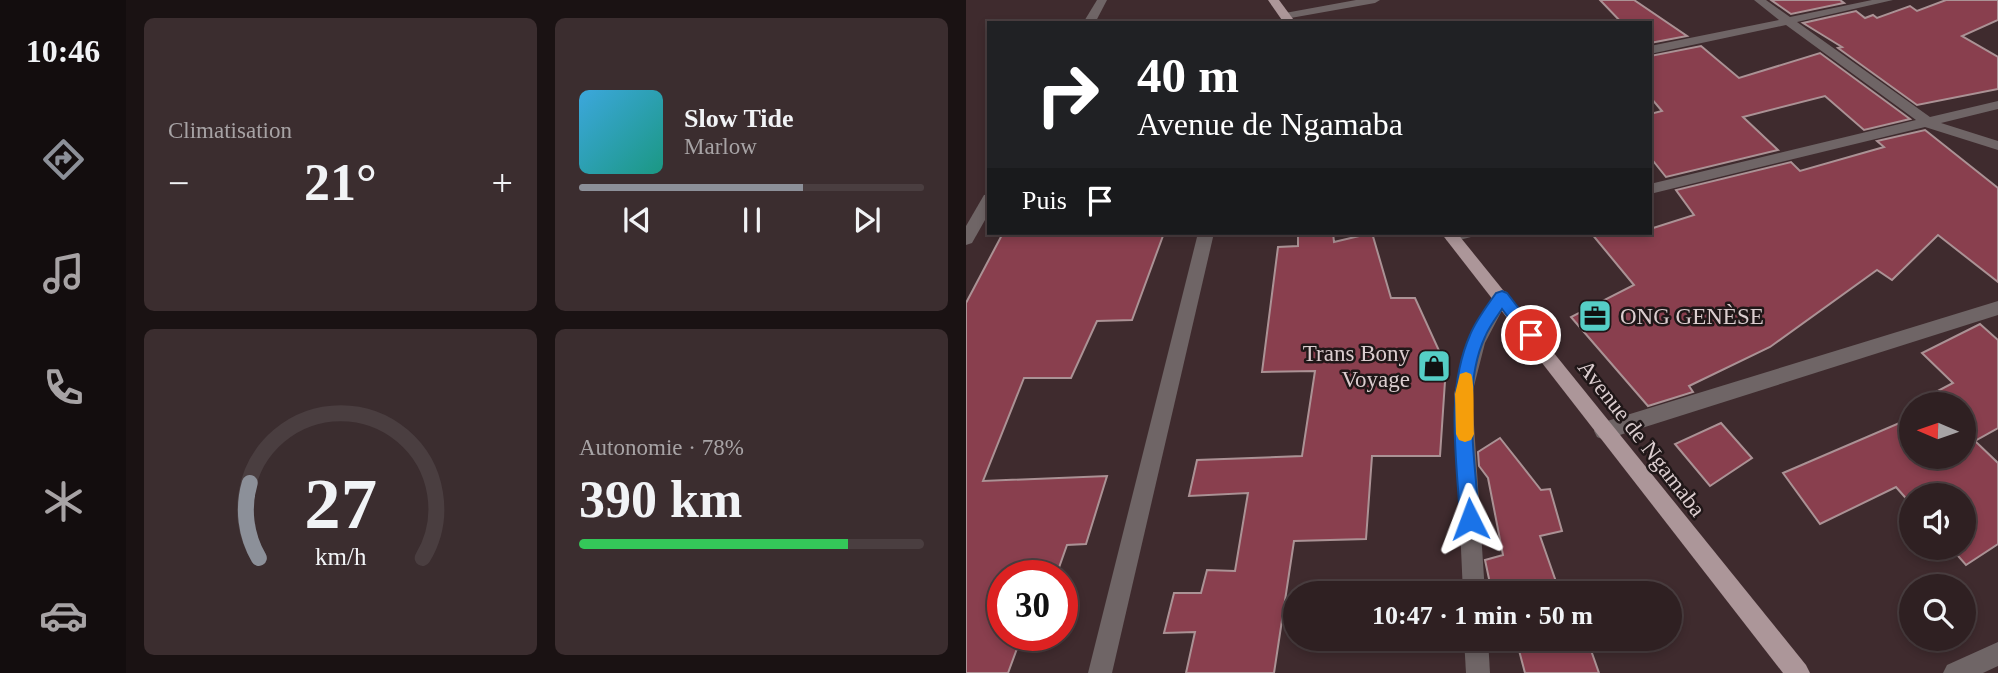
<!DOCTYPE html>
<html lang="fr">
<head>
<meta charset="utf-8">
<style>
  body { margin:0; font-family:"Times New Roman",serif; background:#3b2d2f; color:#f1f3f6; height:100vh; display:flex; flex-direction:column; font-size:26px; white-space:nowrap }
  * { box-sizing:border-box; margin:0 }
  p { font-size:23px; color:#a7a3a5 }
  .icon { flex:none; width:38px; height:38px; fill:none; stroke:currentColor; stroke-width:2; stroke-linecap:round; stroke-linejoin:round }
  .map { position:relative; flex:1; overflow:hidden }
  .panel { display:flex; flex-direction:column; gap:18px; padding:18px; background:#1a1213; width:840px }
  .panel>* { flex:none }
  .hud { position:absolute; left:21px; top:21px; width:665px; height:214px; border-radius:0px; box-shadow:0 4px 10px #0003,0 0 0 2px #4a3e40; background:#202124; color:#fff; overflow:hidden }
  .needle { width:46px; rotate:272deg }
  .buttons { position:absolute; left:933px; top:392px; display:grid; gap:14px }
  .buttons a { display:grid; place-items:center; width:77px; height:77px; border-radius:50%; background:#2f2022; box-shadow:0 4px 10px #0003,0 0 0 2px #4a3e40; font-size:35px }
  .speed { position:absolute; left:21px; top:560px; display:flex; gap:14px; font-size:35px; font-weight:700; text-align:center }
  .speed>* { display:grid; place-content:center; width:91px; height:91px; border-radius:50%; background:#2f2022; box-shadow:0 4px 10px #0003,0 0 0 2px #4a3e40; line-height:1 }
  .speed .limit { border:10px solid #d22; background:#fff; color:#111 }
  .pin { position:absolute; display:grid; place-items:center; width:60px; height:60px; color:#fff; margin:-30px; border:4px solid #fff; border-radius:50%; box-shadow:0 2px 7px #0007 }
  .me { position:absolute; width:77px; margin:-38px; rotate:357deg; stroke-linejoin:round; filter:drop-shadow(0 0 5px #0008) }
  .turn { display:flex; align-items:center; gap:24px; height:147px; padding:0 35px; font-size:32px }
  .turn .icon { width:91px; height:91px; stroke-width:2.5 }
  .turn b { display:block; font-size:49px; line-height:60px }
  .then { display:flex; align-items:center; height:66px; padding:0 35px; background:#0003; gap:14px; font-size:26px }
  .big { font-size:52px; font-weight:700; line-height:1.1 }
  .panel .widget { flex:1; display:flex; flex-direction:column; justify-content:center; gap:10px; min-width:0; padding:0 24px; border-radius:10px; background:#3b2d2f }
  .panel .dial { align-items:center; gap:0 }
  .dial svg { height:182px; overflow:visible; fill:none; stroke:#4a3e40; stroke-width:7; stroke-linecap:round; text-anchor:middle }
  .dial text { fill:#f1f3f6; stroke:none }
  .song { display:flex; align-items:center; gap:21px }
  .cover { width:84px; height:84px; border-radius:10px; background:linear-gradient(135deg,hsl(200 70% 55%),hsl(170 70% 35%)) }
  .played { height:7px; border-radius:4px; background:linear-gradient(90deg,#8c9099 65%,#4a3e40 65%) }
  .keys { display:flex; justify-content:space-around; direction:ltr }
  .heat { display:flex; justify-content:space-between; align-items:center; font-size:38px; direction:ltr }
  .charge { height:10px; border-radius:5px; background:linear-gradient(90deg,#34c759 78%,#4a3e40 0) }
  .panel .tiles { flex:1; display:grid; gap:18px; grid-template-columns:repeat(2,1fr) }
  .trip { position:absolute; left:317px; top:581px; width:399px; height:70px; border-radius:35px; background:#2f2022; box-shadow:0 4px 10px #0003,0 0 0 2px #4a3e40; font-weight:700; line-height:70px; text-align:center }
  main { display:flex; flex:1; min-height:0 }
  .menu { display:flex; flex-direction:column; width:126px; justify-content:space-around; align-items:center; background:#130d0e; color:#a7a3a5 }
  .menu .icon { width:49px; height:49px }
  .menu .active { color:#8c9099 }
  .menu b { font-size:32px; color:#f1f3f6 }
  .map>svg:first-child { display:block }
  .building { fill:#893f4e; stroke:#ab9295; stroke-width:2 }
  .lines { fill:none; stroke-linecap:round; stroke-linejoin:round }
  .minor { fill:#6f6566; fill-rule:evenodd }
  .major { fill:#ac9699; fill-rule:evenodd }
  .route { fill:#1a73e8; stroke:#114b97; stroke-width:2 }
  .slow { fill:#f59e0b }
  .labels { text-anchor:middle; stroke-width:5; stroke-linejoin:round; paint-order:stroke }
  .poi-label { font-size:23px; fill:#dbcdcf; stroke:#201718; text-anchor:start }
  .street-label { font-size:23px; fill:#dbcdcf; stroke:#201718 }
</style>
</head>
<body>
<main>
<nav class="menu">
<b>10:46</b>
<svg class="icon active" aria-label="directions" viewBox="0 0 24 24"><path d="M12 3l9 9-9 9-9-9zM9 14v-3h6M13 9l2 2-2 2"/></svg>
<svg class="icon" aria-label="music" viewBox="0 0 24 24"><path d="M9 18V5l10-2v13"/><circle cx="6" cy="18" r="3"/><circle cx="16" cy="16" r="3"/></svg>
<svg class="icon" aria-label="phone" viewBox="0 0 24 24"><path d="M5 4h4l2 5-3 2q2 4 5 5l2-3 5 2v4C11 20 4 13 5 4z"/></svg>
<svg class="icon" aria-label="climate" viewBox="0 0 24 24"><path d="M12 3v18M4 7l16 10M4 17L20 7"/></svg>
<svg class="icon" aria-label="car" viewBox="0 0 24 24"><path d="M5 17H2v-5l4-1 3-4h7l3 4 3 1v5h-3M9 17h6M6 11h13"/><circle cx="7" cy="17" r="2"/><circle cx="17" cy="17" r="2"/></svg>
</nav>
<section class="panel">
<div class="tiles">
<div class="widget"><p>Climatisation</p>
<div class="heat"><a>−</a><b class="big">21°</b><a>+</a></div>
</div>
<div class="widget">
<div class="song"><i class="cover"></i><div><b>Slow Tide</b><p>Marlow</p></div></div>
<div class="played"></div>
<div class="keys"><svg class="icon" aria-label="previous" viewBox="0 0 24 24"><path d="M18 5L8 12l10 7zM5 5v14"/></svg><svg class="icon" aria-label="pause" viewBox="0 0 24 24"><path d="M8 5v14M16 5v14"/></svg><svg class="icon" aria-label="next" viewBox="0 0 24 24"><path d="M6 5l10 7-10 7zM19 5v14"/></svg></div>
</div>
<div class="widget dial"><svg viewBox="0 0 100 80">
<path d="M14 69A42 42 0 1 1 86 69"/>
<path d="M14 69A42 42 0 0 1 10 36" stroke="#8c9099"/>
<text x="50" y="56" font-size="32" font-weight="700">27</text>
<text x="50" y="72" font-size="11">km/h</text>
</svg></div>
<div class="widget"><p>Autonomie · 78%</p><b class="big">390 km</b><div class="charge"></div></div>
</div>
</section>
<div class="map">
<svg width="1032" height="673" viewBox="0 0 1032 673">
  <rect width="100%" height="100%" fill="#3f2b2e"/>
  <!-- building -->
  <g class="building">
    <polygon points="634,0 668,0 721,36 684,43 684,23 656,23"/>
    <polygon points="805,0 874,0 878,3 825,14"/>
    <polygon points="980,0 1032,0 1032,20 996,36 1032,57 1032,89 951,105 872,48 876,47 837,23 890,11 899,18 907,15 911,18 944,6 951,11"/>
    <polygon points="735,46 773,78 854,53 944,119 898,130 859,96 777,117 812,150 700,177 684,157 684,114 696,111 684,97 684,56"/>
    <polygon points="959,130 1032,188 1032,282 972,235 926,280 911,270 804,347 723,386 727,392 682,406 605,317 668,285 625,233 684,233 684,229 728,215 710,190 825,162 834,171 918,147 911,141"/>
    <polygon points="37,233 198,233 166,320 131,321 105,378 58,378 17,481 141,476 120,544 101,545 90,576 37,576 37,635 56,635 42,673 0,673 0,303"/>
    <polygon points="332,233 367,233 368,242 406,233 425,298 449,298 480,366 474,456 406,456 400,539 328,541 308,673 220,673 229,632 198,633 208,593 235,593 241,570 269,571 282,493 223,496 231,460 336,456 349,371 296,372 312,247 332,246"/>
    <polygon points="1014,324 1032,340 1032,428 1009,441 1032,463 1032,544 1000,565 985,548 998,548 998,495 945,495 945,504 930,487 854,524 817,473 945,418 945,457 998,457 998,404 947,404 987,383 956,353"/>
    <polygon points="755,423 786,458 744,486 709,444"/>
    <polygon points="534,438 575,490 584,489 596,531 574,536 594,593 526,593 519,560 537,555 522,478 513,466 512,452"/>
    <polygon points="550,639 621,639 633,673 559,673"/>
  </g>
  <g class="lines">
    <!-- minor -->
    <g class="minor">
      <polygon points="131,0 141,0 129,23 117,23"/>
      <polygon points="390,0 414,0 409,3 319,19 313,16 319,13"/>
      <polygon points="788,0 800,0 824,17 906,0 927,0 831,22 964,117 1032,101 1032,109 975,123 1032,141 1032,150 959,127 684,194 684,184 950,120 820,25 684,54 684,46 813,20"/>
      <polygon points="23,194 23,213 6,243 0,245 0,226 18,195"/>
      <polygon points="232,233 248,233 146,673 122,673"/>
      <polygon points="480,233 508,233 505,237 486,242 480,240"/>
      <polygon points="535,290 541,292 543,297 519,343 506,394 519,593 497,593 488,394 501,343 529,292"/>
      <polygon points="1032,301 1032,315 638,440 631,437 628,431 631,425 638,422"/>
      <polygon points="498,639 522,639 524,673 500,673"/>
      <polygon points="1032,642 1032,666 1017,673 977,673 981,665"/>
    </g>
    <!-- major -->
    <g class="major">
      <polygon points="302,0 313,0 330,23 318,23"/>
      <polygon points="475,233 491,233 840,665 844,673 817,673"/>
    </g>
  </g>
  <!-- route -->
  <path class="route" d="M536 291 541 293 573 335 571 340H559L536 309C530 318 523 327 519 337 495 388 510 463 513 519L510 525 504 528 497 525 494 519C491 458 479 392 504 335 510 320 521 306 530 293Z"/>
  <!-- slow -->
  <path class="slow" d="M500 372 505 374C509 382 507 421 508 434L505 440 499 442 493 440 490 434 489 394 494 374Z"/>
  <!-- icons -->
  <defs>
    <symbol id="office-square" viewBox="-11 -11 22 22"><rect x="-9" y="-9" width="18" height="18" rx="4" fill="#55cec6" stroke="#201718"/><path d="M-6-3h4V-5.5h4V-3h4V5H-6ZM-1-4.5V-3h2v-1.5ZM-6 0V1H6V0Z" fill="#111"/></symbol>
    <symbol id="shop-square" viewBox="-11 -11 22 22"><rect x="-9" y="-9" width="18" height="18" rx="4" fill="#55cec6" stroke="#201718"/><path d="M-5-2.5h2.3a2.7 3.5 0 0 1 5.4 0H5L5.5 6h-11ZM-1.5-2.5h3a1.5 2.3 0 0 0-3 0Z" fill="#111"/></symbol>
  </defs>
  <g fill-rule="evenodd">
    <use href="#office-square" x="610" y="297" width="38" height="38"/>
    <use href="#shop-square" x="449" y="347" width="38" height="38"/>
  </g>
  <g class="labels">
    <!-- poi labels -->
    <g class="poi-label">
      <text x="654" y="324">ONG GENÈSE</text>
      <text x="444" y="361" text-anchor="end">Trans Bony<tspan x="444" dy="26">Voyage</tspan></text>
    </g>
    <!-- street labels -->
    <g class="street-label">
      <text transform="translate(676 438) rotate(52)" y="8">Avenue de Ngamaba</text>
    </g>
  </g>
</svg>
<div class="buttons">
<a><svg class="needle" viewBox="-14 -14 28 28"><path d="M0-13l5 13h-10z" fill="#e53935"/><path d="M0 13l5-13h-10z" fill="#a7a3a5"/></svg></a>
<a><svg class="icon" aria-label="sound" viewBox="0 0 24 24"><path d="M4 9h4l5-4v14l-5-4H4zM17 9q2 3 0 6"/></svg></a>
<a><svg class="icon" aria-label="search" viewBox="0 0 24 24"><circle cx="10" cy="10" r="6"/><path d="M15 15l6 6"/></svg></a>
</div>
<div class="speed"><div class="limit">30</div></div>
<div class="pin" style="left:565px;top:335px;background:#d93025"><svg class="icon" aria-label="arrive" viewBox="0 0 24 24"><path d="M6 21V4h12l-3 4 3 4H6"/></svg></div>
<svg class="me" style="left:504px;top:519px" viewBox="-20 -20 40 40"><path d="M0-17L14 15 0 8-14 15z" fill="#1a73e8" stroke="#fff" stroke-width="4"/></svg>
<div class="trip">10:47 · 1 min · 50 m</div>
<div class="hud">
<div class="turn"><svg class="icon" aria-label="right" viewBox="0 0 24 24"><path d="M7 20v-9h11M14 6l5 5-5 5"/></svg><div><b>40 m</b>Avenue de Ngamaba</div></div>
<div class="then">Puis<svg class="icon" aria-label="arrive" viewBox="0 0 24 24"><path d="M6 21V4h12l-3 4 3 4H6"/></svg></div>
</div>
</div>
</main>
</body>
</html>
